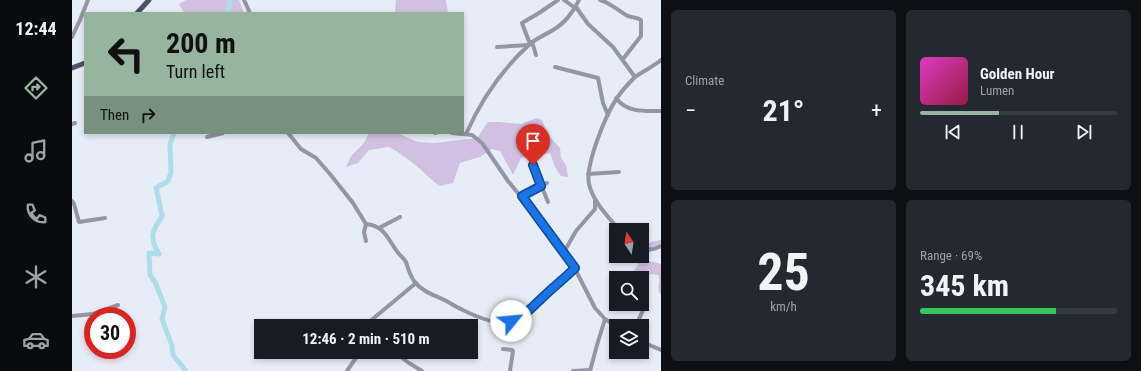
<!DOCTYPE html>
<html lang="en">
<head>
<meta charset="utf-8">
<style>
  body { margin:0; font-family:"Roboto Condensed",sans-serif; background:#242831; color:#f1f3f6; height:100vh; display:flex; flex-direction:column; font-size:15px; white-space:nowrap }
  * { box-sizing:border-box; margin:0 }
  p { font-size:13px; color:#9ea1a6 }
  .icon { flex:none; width:22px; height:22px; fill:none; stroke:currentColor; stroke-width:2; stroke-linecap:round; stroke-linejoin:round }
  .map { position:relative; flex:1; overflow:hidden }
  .details { display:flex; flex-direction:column; gap:10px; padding:10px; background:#0d0f14; width:480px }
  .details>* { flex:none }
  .guide { position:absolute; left:12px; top:12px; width:380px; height:122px; border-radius:0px; box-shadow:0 2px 6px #0003; background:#97b59e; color:#111; overflow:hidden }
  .needle { width:26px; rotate:347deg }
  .tools { position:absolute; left:537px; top:223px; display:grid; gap:8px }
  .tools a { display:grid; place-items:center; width:40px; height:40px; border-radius:0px; background:#171b24; box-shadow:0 2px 6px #0003; font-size:20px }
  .speed { position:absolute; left:12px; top:307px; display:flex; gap:8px; font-size:20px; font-weight:700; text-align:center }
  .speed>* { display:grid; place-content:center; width:52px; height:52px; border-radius:50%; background:#171b24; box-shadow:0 2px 6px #0003; line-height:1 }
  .speed .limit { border:6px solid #d22; background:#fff; color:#111 }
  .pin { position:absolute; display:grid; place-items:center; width:34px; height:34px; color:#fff; margin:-41px -17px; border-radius:50% 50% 50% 0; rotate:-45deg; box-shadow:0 0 4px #0007 }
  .pin .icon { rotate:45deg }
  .me { position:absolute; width:44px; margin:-22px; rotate:62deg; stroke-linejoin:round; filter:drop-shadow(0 0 3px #0008) }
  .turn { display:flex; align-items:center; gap:14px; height:84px; padding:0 16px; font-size:18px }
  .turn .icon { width:52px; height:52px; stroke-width:2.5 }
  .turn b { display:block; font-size:28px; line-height:34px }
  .then { display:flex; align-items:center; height:38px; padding:0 16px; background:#0003; gap:8px; font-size:15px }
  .big { font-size:30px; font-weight:700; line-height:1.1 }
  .details .widget { flex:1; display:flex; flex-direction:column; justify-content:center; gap:6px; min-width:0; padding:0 14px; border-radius:6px; background:#242831 }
  .details .dial { align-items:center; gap:0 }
  .dial b { font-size:52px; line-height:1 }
  .song { display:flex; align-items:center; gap:12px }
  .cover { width:48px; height:48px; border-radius:6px; background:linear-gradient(135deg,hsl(310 70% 55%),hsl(340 70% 35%)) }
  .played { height:4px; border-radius:2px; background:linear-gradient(90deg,#97b59e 40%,#363941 40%) }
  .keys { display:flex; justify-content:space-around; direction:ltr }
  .heat { display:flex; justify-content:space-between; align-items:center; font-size:22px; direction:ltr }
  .charge { height:6px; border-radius:3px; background:linear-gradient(90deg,#34c759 69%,#363941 0) }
  .details .tiles { flex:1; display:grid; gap:10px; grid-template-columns:repeat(2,1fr) }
  .trip { position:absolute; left:182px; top:319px; width:224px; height:40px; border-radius:0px; background:#171b24; box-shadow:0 2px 6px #0003; font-weight:700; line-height:40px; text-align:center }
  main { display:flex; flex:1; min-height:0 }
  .dock { display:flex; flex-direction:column; width:72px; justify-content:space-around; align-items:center; background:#090b0e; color:#9ea1a6 }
  .dock .icon { width:28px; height:28px }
  .dock .selected { color:#97b59e }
  .dock b { font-size:18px; color:#f1f3f6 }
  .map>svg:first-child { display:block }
  .green { fill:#d1c0e2 }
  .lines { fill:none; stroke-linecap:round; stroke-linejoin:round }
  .river { stroke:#aedde9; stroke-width:5 }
  .minor { stroke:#9595a5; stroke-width:4 }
  .major { stroke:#4f4f6a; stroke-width:5 }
  .route-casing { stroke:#114b97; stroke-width:10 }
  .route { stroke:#1a73e8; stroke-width:7 }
</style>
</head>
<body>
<main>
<nav class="dock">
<b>12:44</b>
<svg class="icon selected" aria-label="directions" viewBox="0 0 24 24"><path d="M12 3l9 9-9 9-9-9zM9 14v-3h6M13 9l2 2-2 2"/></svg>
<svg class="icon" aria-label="music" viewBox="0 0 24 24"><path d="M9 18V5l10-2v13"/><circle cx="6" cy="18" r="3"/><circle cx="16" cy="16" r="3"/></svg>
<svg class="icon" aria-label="phone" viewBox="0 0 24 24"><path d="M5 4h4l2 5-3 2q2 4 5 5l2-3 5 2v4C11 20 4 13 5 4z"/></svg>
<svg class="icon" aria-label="climate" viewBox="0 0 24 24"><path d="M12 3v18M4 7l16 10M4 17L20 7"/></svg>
<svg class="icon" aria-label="car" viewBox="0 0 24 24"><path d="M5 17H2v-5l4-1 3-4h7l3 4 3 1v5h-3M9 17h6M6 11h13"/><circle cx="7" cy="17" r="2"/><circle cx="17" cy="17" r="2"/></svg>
</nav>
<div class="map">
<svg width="589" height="371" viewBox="0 0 589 371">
  <rect width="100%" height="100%" fill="#e7edf7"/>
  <!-- green -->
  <g class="green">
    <polygon points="114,0 167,0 172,13 112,13 107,4"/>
    <polygon points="324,0 374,0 376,13 323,13"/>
    <path d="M465 118 470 120 476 135 488 148 489 158 494 165 496 177 489 176 483 167 478 153 449 158 441 175 428 151 420 149 408 157 388 163 381 183 368 186C360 181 355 175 348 169 339 161 328 153 317 147L297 150 286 163 274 167 279 156 292 143 297 133H325L346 142 362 143 405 138 416 122H427L449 124Z"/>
    <path d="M589 240V245L578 252 575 256 577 261 589 264V294L587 292C585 286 589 280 586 275L578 274 575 278 570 281V278H560L559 274 566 265 567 258 570 256 573 246 579 242Z"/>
  </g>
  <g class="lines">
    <!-- river -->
    <g class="river">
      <polyline points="155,13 158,6 157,0"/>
      <path d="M102 133 98 144 99 172 96 181 84 188 90 216C80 231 77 238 87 254L77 253 78 275 83 282 93 307 90 319 100 346 101 355 114 371"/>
    </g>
    <!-- minor -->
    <g class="minor">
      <polyline points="172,0 178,13"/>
      <polyline points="492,0 503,8"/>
      <path d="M528 0C539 3 545 10 554 15 559 18 565 17 569 20V36L551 59"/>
      <polyline points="504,7 516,24 541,47 563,77"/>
      <polyline points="0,37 8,20 16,0"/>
      <polyline points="460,42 464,55"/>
      <polyline points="458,44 450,23 467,13 486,0"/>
      <polyline points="425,47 456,45"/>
      <polyline points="483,67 526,78 531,103 536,115"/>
      <path d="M544 98C555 113 573 111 589 111"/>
      <polyline points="0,124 3,123"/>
      <path d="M216 133 229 149 244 158 258 174 281 203 294 224C312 226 315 237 324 250 327 255 332 258 334 262 336 269 338 275 342 281 351 293 366 296 378 303 384 307 391 310 397 313 415 321 431 327 449 317 458 312 463 305 469 299 481 288 492 278 503 268"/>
      <polyline points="363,133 364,133"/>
      <polyline points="380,133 400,135 410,143 436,181 464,215 499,261 523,308 533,319 544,326"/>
      <path d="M394 134C409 100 430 69 458 44 465 38 473 35 481 30 492 24 502 11 507 0"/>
      <polyline points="135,137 151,133"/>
      <polyline points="461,165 476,202"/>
      <polyline points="516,174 547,172"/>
      <polyline points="450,197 475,183"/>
      <polyline points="0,201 2,204 7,222 33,218"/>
      <polyline points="294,224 292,232 294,241"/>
      <polyline points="307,228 328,217"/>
      <path d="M547 230C536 216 521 202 517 184 513 165 534 114 545 98 549 92 558 82 563 77 571 71 581 67 589 60"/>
      <polyline points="570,250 582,249 589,246"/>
      <polyline points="492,252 504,231 523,209 523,201"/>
      <polyline points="0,316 21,314 46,305"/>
      <polyline points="295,326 297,322 344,283"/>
      <polyline points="564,326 571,310"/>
      <polyline points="570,342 589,350"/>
      <polyline points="431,349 440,350 441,351 438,371"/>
      <polyline points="322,352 337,363 350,371"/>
      <polyline points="275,371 288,352"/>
      <polyline points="501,371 518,370"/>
      <polyline points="518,371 525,345 533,319"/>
    </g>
    <!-- major -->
    <g class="major">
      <polyline points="65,13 77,0"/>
      <polyline points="0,68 13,63"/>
    </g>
  </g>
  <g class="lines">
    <defs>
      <path id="route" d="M439 321C453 316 458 309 469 299 480 288 492 279 503 268L450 196 469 186 461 165"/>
    </defs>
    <!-- route casing -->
    <use href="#route" class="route-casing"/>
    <!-- route -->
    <use href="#route" class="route"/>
  </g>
</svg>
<div class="tools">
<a><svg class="needle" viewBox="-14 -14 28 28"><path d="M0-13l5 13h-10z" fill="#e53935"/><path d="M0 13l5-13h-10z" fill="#9ea1a6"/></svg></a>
<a><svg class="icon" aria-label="search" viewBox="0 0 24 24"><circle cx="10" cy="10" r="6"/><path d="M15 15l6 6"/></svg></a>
<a><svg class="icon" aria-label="layers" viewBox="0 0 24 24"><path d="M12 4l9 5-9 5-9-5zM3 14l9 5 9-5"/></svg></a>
</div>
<div class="speed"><div class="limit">30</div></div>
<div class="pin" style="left:461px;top:165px;background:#d93025"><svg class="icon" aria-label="arrive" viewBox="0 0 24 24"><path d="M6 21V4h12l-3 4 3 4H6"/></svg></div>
<svg class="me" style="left:439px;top:321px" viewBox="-20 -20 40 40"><circle r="19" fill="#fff"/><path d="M0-13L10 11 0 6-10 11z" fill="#1a73e8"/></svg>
<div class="trip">12:46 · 2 min · 510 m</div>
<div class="guide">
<div class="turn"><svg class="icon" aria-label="left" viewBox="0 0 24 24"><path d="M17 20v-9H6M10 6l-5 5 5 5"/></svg><div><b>200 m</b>Turn left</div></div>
<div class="then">Then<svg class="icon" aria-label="right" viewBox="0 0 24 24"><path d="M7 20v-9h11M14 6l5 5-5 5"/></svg></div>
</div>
</div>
<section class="details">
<div class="tiles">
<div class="widget"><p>Climate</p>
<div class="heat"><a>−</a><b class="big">21°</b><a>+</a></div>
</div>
<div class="widget">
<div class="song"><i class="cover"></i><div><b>Golden Hour</b><p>Lumen</p></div></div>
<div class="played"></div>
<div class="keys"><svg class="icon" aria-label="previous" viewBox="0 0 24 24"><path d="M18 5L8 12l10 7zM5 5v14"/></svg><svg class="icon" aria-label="pause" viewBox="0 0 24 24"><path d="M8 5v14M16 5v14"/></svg><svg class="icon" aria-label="next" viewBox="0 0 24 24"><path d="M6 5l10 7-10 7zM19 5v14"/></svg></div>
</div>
<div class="widget dial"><b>25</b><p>km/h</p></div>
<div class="widget"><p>Range · 69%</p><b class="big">345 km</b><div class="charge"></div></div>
</div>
</section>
</main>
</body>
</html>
